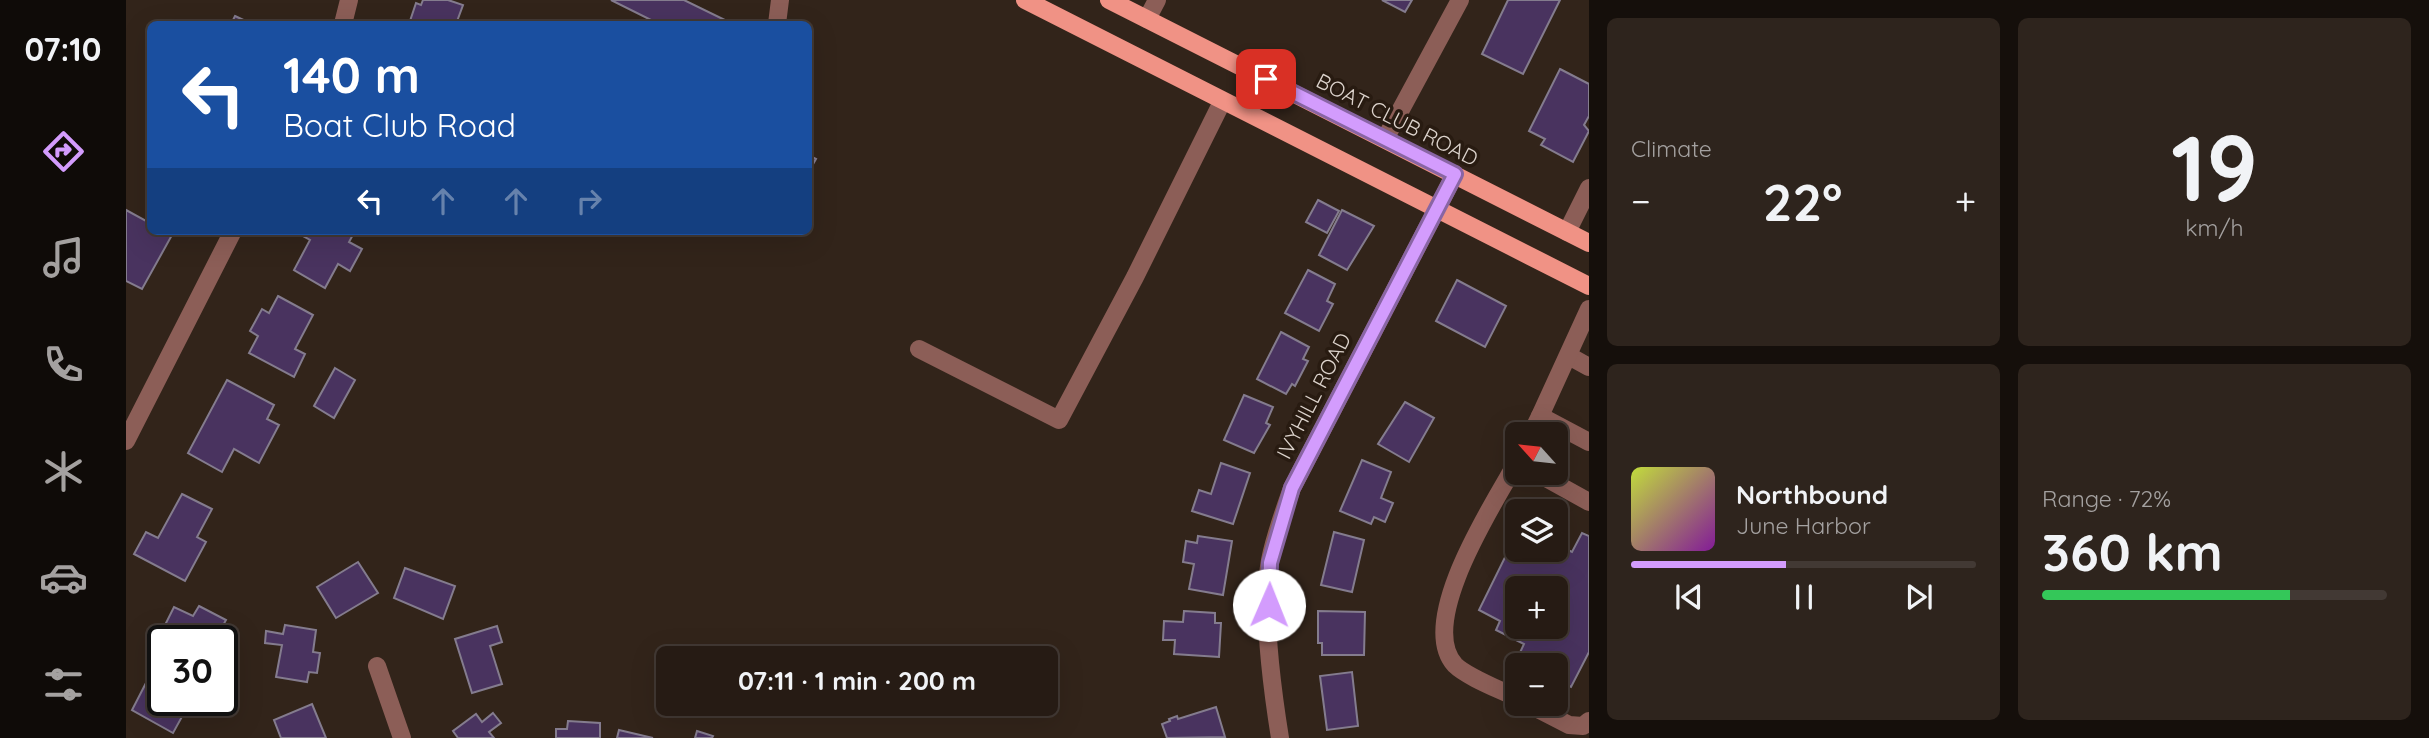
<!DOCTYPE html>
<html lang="en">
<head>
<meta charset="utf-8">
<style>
  body { margin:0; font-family:Quicksand,sans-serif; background:#2e241d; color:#f1f3f6; height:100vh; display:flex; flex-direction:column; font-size:26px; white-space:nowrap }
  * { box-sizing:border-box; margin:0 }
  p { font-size:23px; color:#a4a1a0 }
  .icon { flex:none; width:38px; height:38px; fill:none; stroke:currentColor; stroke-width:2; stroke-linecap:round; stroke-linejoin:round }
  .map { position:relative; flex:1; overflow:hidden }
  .details { display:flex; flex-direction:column; gap:18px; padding:18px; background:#150f0b; width:840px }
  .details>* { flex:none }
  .guide { position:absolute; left:21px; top:21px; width:665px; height:214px; border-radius:10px; box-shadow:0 7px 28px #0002,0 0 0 2px #423934; background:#1a4fa0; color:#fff; overflow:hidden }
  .needle { width:46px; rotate:297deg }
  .tools { position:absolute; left:1379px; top:422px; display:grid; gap:14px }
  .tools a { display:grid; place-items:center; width:63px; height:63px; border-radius:10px; background:#261b14; box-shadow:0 7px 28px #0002,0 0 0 2px #423934; font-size:35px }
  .speed { position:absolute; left:21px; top:625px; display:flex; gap:14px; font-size:35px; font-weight:700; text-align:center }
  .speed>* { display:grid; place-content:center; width:91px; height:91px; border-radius:50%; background:#261b14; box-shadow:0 7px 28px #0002,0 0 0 2px #423934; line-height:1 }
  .speed .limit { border:4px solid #111; border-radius:10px; background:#fff; color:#111 }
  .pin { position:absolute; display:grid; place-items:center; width:60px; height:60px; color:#fff; margin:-30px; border-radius:14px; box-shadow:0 4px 10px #0006 }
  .me { position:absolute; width:77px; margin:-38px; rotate:1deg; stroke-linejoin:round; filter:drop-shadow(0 0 5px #0008) }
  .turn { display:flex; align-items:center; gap:24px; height:147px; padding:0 21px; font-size:32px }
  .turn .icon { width:91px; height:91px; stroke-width:2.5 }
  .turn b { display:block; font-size:49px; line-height:60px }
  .lanes { display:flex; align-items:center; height:66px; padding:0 21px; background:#0003; justify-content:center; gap:35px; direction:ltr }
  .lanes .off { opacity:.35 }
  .big { font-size:52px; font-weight:700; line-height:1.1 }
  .details .widget { flex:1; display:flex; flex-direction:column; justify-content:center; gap:10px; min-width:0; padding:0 24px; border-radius:10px; background:#2e241d }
  .details .dial { align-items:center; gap:0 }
  .dial b { font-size:91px; line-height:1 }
  .song { display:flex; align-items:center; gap:21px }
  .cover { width:84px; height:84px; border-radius:10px; background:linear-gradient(135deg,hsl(70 70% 55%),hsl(290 70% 35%)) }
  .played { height:7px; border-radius:4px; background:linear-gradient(90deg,#d39cfd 45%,#423934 45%) }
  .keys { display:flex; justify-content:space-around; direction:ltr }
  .heat { display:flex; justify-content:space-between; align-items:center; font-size:38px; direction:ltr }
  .charge { height:10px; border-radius:5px; background:linear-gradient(90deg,#34c759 72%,#423934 0) }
  .details .tiles { flex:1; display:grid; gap:18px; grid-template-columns:repeat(2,1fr) }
  .trip { position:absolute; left:530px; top:646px; width:402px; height:70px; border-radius:10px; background:#261b14; box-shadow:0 7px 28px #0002,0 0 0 2px #423934; font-weight:700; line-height:70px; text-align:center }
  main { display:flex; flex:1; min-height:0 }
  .tab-bar { display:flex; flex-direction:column; width:126px; justify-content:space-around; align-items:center; background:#0f0b08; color:#a4a1a0 }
  .tab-bar .icon { width:49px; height:49px }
  .tab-bar .selected { color:#d39cfd }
  .tab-bar b { font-size:32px; color:#f1f3f6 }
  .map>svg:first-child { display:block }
  .building { fill:#49335f; stroke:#847c8e; stroke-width:2; fill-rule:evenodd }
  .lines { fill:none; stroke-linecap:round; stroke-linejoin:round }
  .minor { stroke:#8c5e57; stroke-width:18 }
  .major { stroke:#f09285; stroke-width:18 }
  .route-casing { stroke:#8965a4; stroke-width:18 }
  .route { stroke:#d39cfd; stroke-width:12 }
  .labels { text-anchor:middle; stroke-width:7; stroke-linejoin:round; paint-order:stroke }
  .street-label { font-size:21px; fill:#dcd3cc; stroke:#281b11 }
</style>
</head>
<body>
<main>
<nav class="tab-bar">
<b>07:10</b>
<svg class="icon selected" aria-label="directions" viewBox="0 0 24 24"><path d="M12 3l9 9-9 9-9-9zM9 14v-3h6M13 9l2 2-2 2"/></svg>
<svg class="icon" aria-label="music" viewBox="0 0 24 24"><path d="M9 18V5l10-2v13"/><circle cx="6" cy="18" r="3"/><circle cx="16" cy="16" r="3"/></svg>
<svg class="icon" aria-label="phone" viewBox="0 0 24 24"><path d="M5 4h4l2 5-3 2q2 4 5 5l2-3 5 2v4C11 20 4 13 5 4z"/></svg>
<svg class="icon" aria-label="climate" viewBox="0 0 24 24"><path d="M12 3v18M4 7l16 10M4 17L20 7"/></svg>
<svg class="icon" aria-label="car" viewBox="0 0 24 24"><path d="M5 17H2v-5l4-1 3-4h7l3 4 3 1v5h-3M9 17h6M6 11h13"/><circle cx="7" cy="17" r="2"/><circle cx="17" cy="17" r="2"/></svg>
<svg class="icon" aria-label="filters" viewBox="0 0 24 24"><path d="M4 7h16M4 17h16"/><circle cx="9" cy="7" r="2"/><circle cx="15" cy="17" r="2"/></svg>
</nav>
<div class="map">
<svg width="1463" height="738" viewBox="0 0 1463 738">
  <rect width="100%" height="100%" fill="#32241a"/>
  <!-- building -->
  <g class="building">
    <polygon points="297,0 322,0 337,5 330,24 283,24 290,3 295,5"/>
    <polygon points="485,0 558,0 607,24 533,24"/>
    <polygon points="1256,0 1286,0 1279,12"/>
    <polygon points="1382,0 1434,0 1397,74 1356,54"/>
    <polygon points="109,16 126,24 105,24"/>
    <polygon points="1434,69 1463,84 1463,116 1458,125 1463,131 1447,162 1415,145 1419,139 1403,131"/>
    <polygon points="682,155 690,159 682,173"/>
    <polygon points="1192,200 1213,211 1201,233 1180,222"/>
    <polygon points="0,210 24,223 24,231 46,235 16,289 0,281"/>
    <polygon points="1216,210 1248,226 1221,270 1193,255"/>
    <polygon points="179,231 229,231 223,242 236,249 224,271 212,264 199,288 168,270 184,240 177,236"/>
    <polygon points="1182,270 1209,284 1201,301 1207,304 1193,331 1159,313"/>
    <polygon points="1331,280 1380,306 1359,347 1310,321"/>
    <polygon points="152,296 187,315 169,349 179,354 168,377 123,353 132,336 124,331 136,309 143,313"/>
    <polygon points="1155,332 1183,347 1177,359 1182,361 1169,386 1166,384 1160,394 1131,379"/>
    <polygon points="209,368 229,380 208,418 188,406"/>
    <polygon points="101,380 148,405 141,419 153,425 133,463 108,449 96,472 62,453"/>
    <polygon points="1118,395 1147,407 1140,423 1144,425 1128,453 1098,440"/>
    <polygon points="1279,402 1308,418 1283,462 1252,444"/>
    <polygon points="1236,460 1265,472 1255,498 1267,503 1259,522 1248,517 1245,524 1214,511"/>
    <polygon points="1095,463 1124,473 1107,524 1066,511 1073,490 1085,494"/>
    <polygon points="56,494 86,509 71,537 80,542 59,581 8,554 20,532 32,538"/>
    <polygon points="1208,532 1238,540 1226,592 1195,585"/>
    <path d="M1391 533V550H1430V544L1446 552 1456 533 1463 536V652L1445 687 1430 679V665H1402L1391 659 1398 644 1370 630 1374 621 1353 610ZM1391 588H1430V626H1391Z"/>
    <polygon points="1072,536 1106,541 1097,595 1063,589 1068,564 1057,562 1060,541 1071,543"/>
    <polygon points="232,562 252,593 210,618 191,587"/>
    <polygon points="279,568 329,586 317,619 268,598"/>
    <polygon points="73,606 100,620 89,640 50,640 35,633 48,607 67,616"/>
    <polygon points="1058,611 1089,613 1089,623 1095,623 1093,657 1048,654 1049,640 1037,640 1038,621 1057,622"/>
    <polygon points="1192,611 1239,612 1238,655 1196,655 1196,643 1192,643"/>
    <polygon points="159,625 190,630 187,652 194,653 191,673 183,672 181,682 150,677 156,645 139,643 140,631 157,634"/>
    <polygon points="371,626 376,642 364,646 376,684 346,693 329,639"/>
    <polygon points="1226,672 1232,726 1201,730 1194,676"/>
    <polygon points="21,681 37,690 37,700 55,700 63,704 47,733 6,710"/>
    <polygon points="186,704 200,738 155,738 148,720"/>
    <polygon points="1090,707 1099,737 1041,738 1036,724 1044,721 1043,719 1051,716 1052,719"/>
    <polygon points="367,713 375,723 363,732 368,738 332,738 327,731 350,714 356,722"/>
    <polygon points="442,721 474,723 474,738 430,738 430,729 441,729"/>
    <polygon points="493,730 527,738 491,738"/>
    <polygon points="571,731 587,736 586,738 569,738"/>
  </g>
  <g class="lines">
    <!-- minor -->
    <g class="minor">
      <polyline points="1021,19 1031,0"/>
      <polyline points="217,24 223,0"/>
      <polyline points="651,24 654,0"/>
      <polyline points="1259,139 1334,0"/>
      <polyline points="1441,232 1463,188"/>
      <polyline points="793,349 933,420 1009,277 1096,102"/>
      <polyline points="1443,356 1463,367"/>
      <polyline points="1414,416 1463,309"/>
      <polyline points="1405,434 1414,416 1463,442"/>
      <polyline points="0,441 107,231"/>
      <path d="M1391 462C1368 503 1290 622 1329 665 1341 677 1375 690 1391 698"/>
      <polyline points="1409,472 1463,502"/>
      <polyline points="251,666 276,738"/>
      <polyline points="1402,704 1443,725 1457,726 1463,721"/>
      <path d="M1154 738C1146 688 1135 610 1144 560 1149 535 1158 511 1166 488L1329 174"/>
    </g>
    <!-- major -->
    <g class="major">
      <polyline points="899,0 1463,286"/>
      <polyline points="983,0 1463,243"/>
    </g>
  </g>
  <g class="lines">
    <defs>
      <polyline id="route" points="1140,79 1329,174 1166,488 1144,563 1143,605"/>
    </defs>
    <!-- route casing -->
    <use href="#route" class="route-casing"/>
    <!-- route -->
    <use href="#route" class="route"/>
  </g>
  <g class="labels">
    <!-- street labels -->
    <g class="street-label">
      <text transform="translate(1271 120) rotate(27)" y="7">BOAT CLUB ROAD</text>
      <text transform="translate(1188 396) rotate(-63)" y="7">IVYHILL ROAD</text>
    </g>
  </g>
</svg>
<div class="tools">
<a><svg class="needle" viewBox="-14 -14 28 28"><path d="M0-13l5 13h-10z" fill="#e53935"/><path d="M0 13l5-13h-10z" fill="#a4a1a0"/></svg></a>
<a><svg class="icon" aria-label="layers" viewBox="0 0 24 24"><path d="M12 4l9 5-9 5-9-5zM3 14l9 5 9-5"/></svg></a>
<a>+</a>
<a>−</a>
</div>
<div class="speed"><div class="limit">30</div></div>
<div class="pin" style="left:1140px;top:79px;background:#d93025"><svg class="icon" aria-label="arrive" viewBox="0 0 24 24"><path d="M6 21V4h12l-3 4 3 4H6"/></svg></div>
<svg class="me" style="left:1143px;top:605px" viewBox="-20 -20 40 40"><circle r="19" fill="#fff"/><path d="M0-13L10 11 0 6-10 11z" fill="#d39cfd"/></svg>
<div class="trip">07:11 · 1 min · 200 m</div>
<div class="guide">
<div class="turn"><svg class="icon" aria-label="left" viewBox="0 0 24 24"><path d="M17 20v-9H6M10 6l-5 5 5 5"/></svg><div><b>140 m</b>Boat Club Road</div></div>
<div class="lanes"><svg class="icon" aria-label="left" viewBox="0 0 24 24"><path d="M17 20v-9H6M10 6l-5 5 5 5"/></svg><svg class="icon off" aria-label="ahead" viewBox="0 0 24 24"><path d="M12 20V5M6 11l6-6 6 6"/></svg><svg class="icon off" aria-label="ahead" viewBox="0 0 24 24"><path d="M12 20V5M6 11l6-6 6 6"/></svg><svg class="icon off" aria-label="right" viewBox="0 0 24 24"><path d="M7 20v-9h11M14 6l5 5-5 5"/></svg></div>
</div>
</div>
<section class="details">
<div class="tiles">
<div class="widget"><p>Climate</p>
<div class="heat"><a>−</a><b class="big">22°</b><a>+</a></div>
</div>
<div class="widget dial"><b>19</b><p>km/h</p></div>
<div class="widget">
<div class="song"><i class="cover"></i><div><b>Northbound</b><p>June Harbor</p></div></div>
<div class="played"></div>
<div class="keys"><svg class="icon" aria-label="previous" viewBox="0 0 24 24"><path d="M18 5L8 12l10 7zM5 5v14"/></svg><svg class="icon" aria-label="pause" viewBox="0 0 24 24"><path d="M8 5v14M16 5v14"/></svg><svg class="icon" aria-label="next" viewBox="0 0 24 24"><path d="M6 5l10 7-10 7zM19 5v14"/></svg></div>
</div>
<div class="widget"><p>Range · 72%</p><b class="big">360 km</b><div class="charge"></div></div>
</div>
</section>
</main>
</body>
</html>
